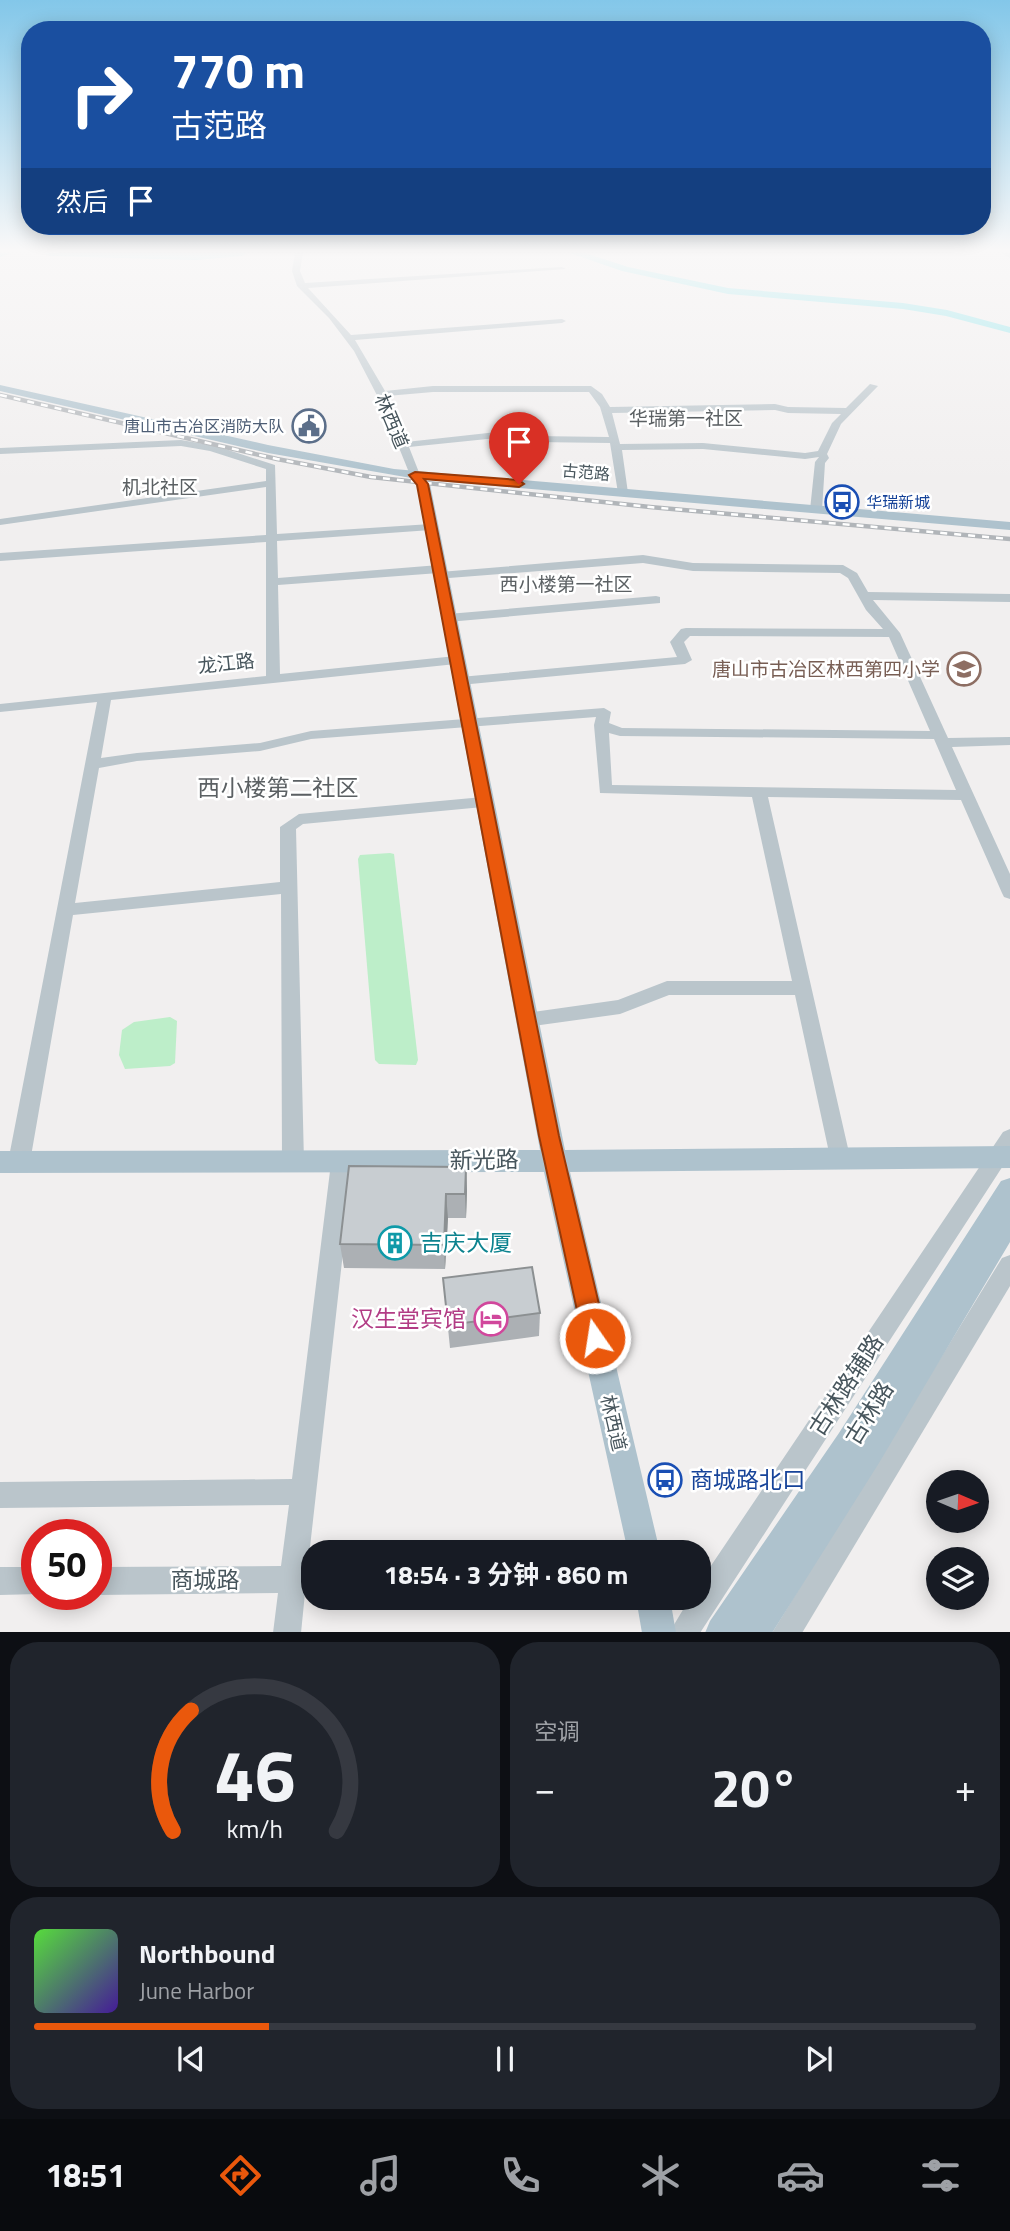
<!DOCTYPE html>
<html lang="zh">
<head>
<meta charset="utf-8">
<style>
  body { margin:0; font-family:"Titillium Web","Noto Sans SC",sans-serif; background:#20242c; color:#f1f3f6; height:100vh; display:flex; flex-direction:column; font-size:26px; white-space:nowrap }
  * { box-sizing:border-box; margin:0 }
  p { font-size:23px; color:#9ea1a6 }
  .icon { flex:none; width:38px; height:38px; fill:none; stroke:currentColor; stroke-width:2; stroke-linecap:round; stroke-linejoin:round }
  .map { position:relative; height:1632px; overflow:hidden }
  .sheet { display:flex; flex-direction:column; gap:10px; padding:10px; background:#0d0f14; flex:1 }
  .sheet>* { flex:none }
  .banner { position:absolute; left:21px; top:21px; width:970px; height:214px; border-radius:28px; box-shadow:0 4px 18px #0003; background:#1a4fa0; color:#fff; overflow:hidden }
  .needle { width:46px; rotate:92deg }
  .buttons { position:absolute; left:926px; top:1470px; display:grid; gap:14px }
  .buttons a { display:grid; place-items:center; width:63px; height:63px; border-radius:50%; background:#171b24; box-shadow:0 4px 18px #0003; font-size:35px }
  .speed { position:absolute; left:21px; top:1519px; display:flex; gap:14px; font-size:35px; font-weight:700; text-align:center }
  .speed>* { display:grid; place-content:center; width:91px; height:91px; border-radius:50%; background:#171b24; box-shadow:0 4px 18px #0003; line-height:1 }
  .speed .limit { border:10px solid #d22; background:#fff; color:#111 }
  .pin { position:absolute; display:grid; place-items:center; width:60px; height:60px; color:#fff; margin:-72px -30px; border-radius:50% 50% 50% 0; rotate:-45deg; box-shadow:0 0 7px #0007 }
  .pin .icon { rotate:45deg }
  .me { position:absolute; width:77px; margin:-38px; rotate:347deg; stroke-linejoin:round; filter:drop-shadow(0 0 5px #0008) }
  .turn { display:flex; align-items:center; gap:24px; height:147px; padding:0 35px; font-size:32px }
  .turn .icon { width:91px; height:91px; stroke-width:2.5 }
  .turn b { display:block; font-size:49px; line-height:60px }
  .then { display:flex; align-items:center; height:66px; padding:0 35px; background:#0003; gap:14px; font-size:26px }
  .big { font-size:52px; font-weight:700; line-height:1.1 }
  .sheet .widget { flex:1; display:flex; flex-direction:column; justify-content:center; gap:10px; min-width:0; padding:0 24px; border-radius:28px; background:#20242c }
  .sheet .dial { align-items:center; gap:0 }
  .dial svg { height:182px; overflow:visible; fill:none; stroke:#363941; stroke-width:7; stroke-linecap:round; text-anchor:middle }
  .dial text { fill:#f1f3f6; stroke:none }
  .song { display:flex; align-items:center; gap:21px }
  .cover { width:84px; height:84px; border-radius:10px; background:linear-gradient(135deg,hsl(110 70% 55%),hsl(260 70% 35%)) }
  .played { height:7px; border-radius:4px; background:linear-gradient(90deg,#ea580c 25%,#363941 25%) }
  .keys { display:flex; justify-content:space-around; direction:ltr }
  .heat { display:flex; justify-content:space-between; align-items:center; font-size:38px; direction:ltr }
  .sheet .tiles { flex:1; display:grid; gap:10px; grid-template-columns:1fr 1fr }
  .widget:last-child { grid-column:span 2 }
  .trip { position:absolute; left:301px; top:1540px; width:410px; height:70px; border-radius:28px; background:#171b24; box-shadow:0 4px 18px #0003; font-weight:700; line-height:70px; text-align:center }
  .tabs { display:flex; height:112px; justify-content:space-around; align-items:center; background:#090b0e; color:#9ea1a6 }
  .tabs .icon { width:49px; height:49px }
  .tabs .selected { color:#ea580c }
  .tabs b { font-size:32px; color:#f1f3f6 }
  .map>svg:first-child { display:block }
  .green { fill:#bdeec9 }
  .lines { fill:none; stroke-linecap:round; stroke-linejoin:round }
  .river { fill:#8be4eb; fill-rule:evenodd }
  .minor { fill:#bac5cb; fill-rule:evenodd }
  .major { fill:#aec2cd; fill-rule:evenodd }
  .rail-casing { stroke:#b1b5b9; stroke-width:4.5 }
  .rail { stroke:#fff; stroke-width:2.5; stroke-dasharray:7; stroke-linecap:butt }
  .wall { fill:#acb0b4 }
  .shaded-wall { fill:#8c9092 }
  .building { fill:#c8cdd1; stroke:#8c9092; stroke-width:2 }
  .route { fill:#ea580c; stroke:#983908; stroke-width:2 }
  .labels { text-anchor:middle; stroke-width:5; stroke-linejoin:round; paint-order:stroke }
  .far-service-label { font-size:16px; fill:#4e5e75; stroke:#fff; text-anchor:end }
  .far-street-label { font-size:16px; fill:#47555c; stroke:#fff }
  .far-transit-label { font-size:16px; fill:#164399; stroke:#fff; text-anchor:start }
  .far-quarter-label { font-size:19px; fill:#5b6063; stroke:#fff }
  .street-label { font-size:19px; fill:#47555c; stroke:#fff }
  .education-label { font-size:19px; fill:#785e54; stroke:#fff; text-anchor:end }
  .quarter-label { font-size:23px; fill:#5b6063; stroke:#fff }
  .near-street-label { font-size:23px; fill:#47555c; stroke:#fff }
  .near-culture-label { font-size:23px; fill:#0d838f; stroke:#fff; text-anchor:start }
  .near-hotel-label { font-size:23px; fill:#b23c85; stroke:#fff; text-anchor:end }
  .near-transit-label { font-size:23px; fill:#164399; stroke:#fff; text-anchor:start }
</style>
</head>
<body>
<div class="map">
<svg width="1010" height="1633" viewBox="0 0 1010 1633">
  <rect width="100%" height="100%" fill="#f1efef"/>
  <!-- green -->
  <g class="green">
    <polygon points="390,853 394,854 418,1060 416,1065 379,1064 375,1060 358,859 360,855"/>
    <polygon points="170,1017 177,1021 175,1063 170,1066 125,1069 119,1055 122,1030 134,1022"/>
  </g>
  <g class="lines">
    <!-- river -->
    <g class="river">
      <polygon points="0,253 12,253 0,257"/>
      <polygon points="45,253 247,253 242,256 196,260 50,256"/>
      <polygon points="570,253 585,253 628,267 728,288 903,303 947,310 1010,327 1010,333 946,316 903,309 728,294 622,271"/>
    </g>
    <!-- minor -->
    <g class="minor">
      <path d="M295 253H303L300 271 305 283 562 267 566 269 308 288 351 335 562 319 566 321 562 323 355 340 385 391 433 386H591L602 394 610 407 775 404 788 407 846 408 870 384 878 386 841 424 827 454 829 458 825 463 822 510 816 513 810 510 815 462 819 457 805 459 703 449 622 450 628 493 623 496 618 493 610 443 534 442 497 438 409 447 420 475 415 478 410 475 381 403 354 351 329 318 297 286 292 271ZM433 392H589L600 407 609 437 534 436 497 432 406 442 387 396ZM775 410 788 413 841 414 832 423 818 451 805 453 703 443 620 444 612 413Z"/>
      <polygon points="1001,253 1010,253 1010,258"/>
      <path d="M181 440 216 446 275 465 277 534 431 524 437 527 431 530 277 541 278 578 439 565 445 569 439 573 278 585 280 674 456 656 463 660 456 664 111 700 101 758 137 753 260 743 311 731 604 708 611 712 609 723 622 728 930 731 889 637 690 636 684 642 692 660 685 664 460 685 453 681 460 677 677 657 670 642 681 629 686 628 883 629 866 610 848 578 840 573 693 571 643 563 436 579 434 576 440 572 643 555 693 563 843 565 857 573 868 592 1010 594V602L873 600 900 633 948 738 1010 737V745L952 747 1010 874V899L1004 897 1002 893 961 800 768 797 850 1157 847 1163 840 1166 833 1163 830 1157 795 995H669L620 1014 526 1027 519 1025 517 1020 519 1015 526 1013 618 1000 667 981H792L752 797 600 793 594 725 596 717 311 739 260 751 137 761 99 768 75 903 280 882V827L299 814 483 797 491 802 483 807 303 824 296 829 304 1162 300 1168 293 1171 286 1168 282 1162 281 894 73 915 30 1162 26 1168 19 1171 12 1168 8 1162 97 702 0 712V704L266 676V542L0 561V553L266 535V487L0 525V519L266 481V469L210 451 181 446 0 454V448ZM609 733 620 736 934 739 956 790 612 785Z"/>
      <polygon points="656,596 660,597 660,603 448,622 442,618 448,614"/>
      <polygon points="1010,1129 1010,1155 700,1633 669,1633 690,1598 698,1598 698,1585 1003,1132"/>
      <polygon points="342,1154 349,1157 353,1163 308,1565 313,1565 313,1593 305,1593 301,1633 273,1633 278,1593 96,1595 95,1594 96,1567 281,1566 289,1505 0,1508 0,1482 292,1479 331,1163 335,1157"/>
      <polygon points="1010,1255 1010,1286 802,1633 772,1633 1002,1258"/>
      <polygon points="0,1567 37,1567 38,1594 0,1595"/>
    </g>
    <!-- major -->
    <g class="major">
      <polygon points="0,385 268,445 394,469 1010,522 1010,530 426,480 430,484 565,1150 1010,1146 1010,1168 570,1172 660,1552 628,1552 544,1172 0,1173 0,1151 540,1150 417,485 411,478 268,453 0,391"/>
      <polygon points="1010,1178 1010,1242 879,1463 772,1633 705,1633 710,1621 839,1433 1001,1181"/>
      <polygon points="636,1598 670,1598 676,1633 642,1633"/>
    </g>
    <defs>
      <polyline id="rail" points="0,395 277,459 371,477 650,507 1010,539"/>
    </defs>
    <!-- rail casing -->
    <use href="#rail" class="rail-casing"/>
    <!-- rail -->
    <use href="#rail" class="rail"/>
  </g>
  <!-- wall -->
  <g class="wall">
    <polygon points="466,1167 467,1191 466,1218 448,1218 445,1269 344,1268 340,1244"/>
    <polygon points="443,1278 540,1313 539,1336 450,1348"/>
  </g>
  <!-- shaded-wall -->
  <g class="shaded-wall">
    <polygon points="466,1167 467,1191 466,1218 465,1194"/>
    <polygon points="446,1194 448,1218 445,1269 444,1245"/>
  </g>
  <!-- building -->
  <g class="building">
    <polygon points="349,1166 466,1167 465,1194 446,1194 444,1245 340,1244"/>
    <polygon points="532,1267 540,1313 448,1325 443,1278"/>
  </g>
  <!-- sky -->
  <linearGradient id="sky" x2="0" y2="1"><stop stop-color="#83c7e9"/><stop offset="0.52" stop-color="#f9f8f8"/><stop offset="1" stop-color="#f9f8f8" stop-opacity="0"/></linearGradient>
  <rect width="1010" height="482" fill="url(#sky)"/>
  <!-- route -->
  <polygon class="route" points="415,472 519,480 524,484 519,487 424,479 428,484 559,1136 607,1338 603,1346 595,1349 586,1346 583,1338 539,1136 417,485 409,475"/>
  <!-- icons -->
  <defs>
    <symbol id="civic-ring" viewBox="-11 -11 22 22"><circle r="9.5" fill="#fff" stroke="#5c6f8a" stroke-width="1.5"/><path d="M-.6-6.5H3V-4.5H.6V-3L4-1V1h2V6H-6V1h2V-1L-.6-3ZM-1.2 2.5V6h2.4V2.5Z" fill="#5c6f8a"/></symbol>
    <symbol id="bus-ring" viewBox="-11 -11 22 22"><circle r="9.5" fill="#fff" stroke="#1a4fb4" stroke-width="1.5"/><path d="M-5-6H5V4H4V6H2V4H-2V6H-4V4H-5ZM-3.5-4V0h7V-4ZM-3.5 1.2v1.5H-2V1.2ZM2 1.2v1.5H3.5V1.2Z" fill="#1a4fb4"/></symbol>
    <symbol id="school-ring" viewBox="-11 -11 22 22"><circle r="9.5" fill="#fff" stroke="#8d6e63" stroke-width="1.5"/><path d="M0-5L7-2L0 1L-7-2ZM-4 1L0 2.5L4 1V4Q0 6-4 4Z" fill="#8d6e63"/></symbol>
    <symbol id="building-ring" viewBox="-11 -11 22 22"><circle r="9.5" fill="#fff" stroke="#0f9aa8" stroke-width="1.5"/><path d="M-4-6H4V6H1V3H-1V6H-4ZM-2.5-4.3h1.7v1.8h-1.7ZM.8-4.3h1.7v1.8H.8ZM-2.5-1h1.7V.8h-1.7ZM.8-1h1.7V.8H.8Z" fill="#0f9aa8"/></symbol>
    <symbol id="hotel-ring" viewBox="-11 -11 22 22"><circle r="9.5" fill="#fff" stroke="#d1479c" stroke-width="1.5"/><path d="M-6-4.5h1.5V1H6V5H4.5V3h-9V5H-6ZM-4 0a1.8 1.8 0 1 1 3.6 0ZM.5 0V-2.5h3Q6-2.5 6 0Z" fill="#d1479c"/></symbol>
  </defs>
  <g fill-rule="evenodd">
    <use href="#civic-ring" x="290" y="407" width="38" height="38"/>
    <use href="#bus-ring" x="823" y="483" width="38" height="38"/>
    <use href="#school-ring" x="945" y="650" width="38" height="38"/>
    <use href="#building-ring" x="376" y="1224" width="38" height="38"/>
    <use href="#hotel-ring" x="472" y="1300" width="38" height="38"/>
    <use href="#bus-ring" x="646" y="1461" width="38" height="38"/>
  </g>
  <g class="labels">
    <!-- far-service labels -->
    <g class="far-service-label">
      <text x="284" y="432">唐山市古冶区消防大队</text>
    </g>
    <!-- far-street labels -->
    <g class="far-street-label">
      <text transform="translate(586 472) rotate(5)" y="6">古范路</text>
    </g>
    <!-- far-transit labels -->
    <g class="far-transit-label">
      <text x="866" y="508">华瑞新城</text>
    </g>
    <!-- far-quarter labels -->
    <g class="far-quarter-label">
      <text x="686" y="425">华瑞第一社区</text>
      <text x="160" y="494">机北社区</text>
      <text x="566" y="591">西小楼第一社区</text>
    </g>
    <!-- street labels -->
    <g class="street-label">
      <text transform="translate(392 421) rotate(67)" y="7">林西道</text>
      <text transform="translate(226 663) rotate(-6)" y="7">龙江路</text>
      <text transform="translate(614 1423) rotate(77)" y="7">林西道</text>
    </g>
    <!-- education labels -->
    <g class="education-label">
      <text x="940" y="676">唐山市古冶区林西第四小学</text>
    </g>
    <!-- quarter labels -->
    <g class="quarter-label">
      <text x="278" y="796">西小楼第二社区</text>
    </g>
    <!-- near-street labels -->
    <g class="near-street-label">
      <text transform="translate(484 1160) rotate(-1)" y="8">新光路</text>
      <text transform="translate(846 1385) rotate(-57)" y="8">古林路辅路</text>
      <text transform="translate(869 1413) rotate(-58)" y="8">古林路</text>
      <text x="205" y="1588">商城路</text>
    </g>
    <!-- near-culture labels -->
    <g class="near-culture-label">
      <text x="420" y="1251">吉庆大厦</text>
    </g>
    <!-- near-hotel labels -->
    <g class="near-hotel-label">
      <text x="466" y="1327">汉生堂宾馆</text>
    </g>
    <!-- near-transit labels -->
    <g class="near-transit-label">
      <text x="690" y="1488">商城路北口</text>
    </g>
  </g>
</svg>
<div class="buttons">
<a><svg class="needle" viewBox="-14 -14 28 28"><path d="M0-13l5 13h-10z" fill="#e53935"/><path d="M0 13l5-13h-10z" fill="#9ea1a6"/></svg></a>
<a><svg class="icon" aria-label="layers" viewBox="0 0 24 24"><path d="M12 4l9 5-9 5-9-5zM3 14l9 5 9-5"/></svg></a>
</div>
<div class="speed"><div class="limit">50</div></div>
<div class="pin" style="left:519px;top:484px;background:#d93025"><svg class="icon" aria-label="arrive" viewBox="0 0 24 24"><path d="M6 21V4h12l-3 4 3 4H6"/></svg></div>
<svg class="me" style="left:595px;top:1338px" viewBox="-20 -20 40 40"><circle r="17" fill="#ea580c" stroke="#fff" stroke-width="3"/><path d="M0-11L8 9 0 5-8 9z" fill="#fff"/></svg>
<div class="trip">18:54 · 3 分钟 · 860 m</div>
<div class="banner">
<div class="turn"><svg class="icon" aria-label="right" viewBox="0 0 24 24"><path d="M7 20v-9h11M14 6l5 5-5 5"/></svg><div><b>770 m</b>古范路</div></div>
<div class="then">然后<svg class="icon" aria-label="arrive" viewBox="0 0 24 24"><path d="M6 21V4h12l-3 4 3 4H6"/></svg></div>
</div>
</div>
<section class="sheet">
<div class="tiles">
<div class="widget dial"><svg viewBox="0 0 100 80">
<path d="M14 69A42 42 0 1 1 86 69"/>
<path d="M14 69A42 42 0 0 1 22 16" stroke="#ea580c"/>
<text x="50" y="56" font-size="32" font-weight="700">46</text>
<text x="50" y="72" font-size="11">km/h</text>
</svg></div>
<div class="widget"><p>空调</p>
<div class="heat"><a>−</a><b class="big">20°</b><a>+</a></div>
</div>
<div class="widget">
<div class="song"><i class="cover"></i><div><b>Northbound</b><p>June Harbor</p></div></div>
<div class="played"></div>
<div class="keys"><svg class="icon" aria-label="previous" viewBox="0 0 24 24"><path d="M18 5L8 12l10 7zM5 5v14"/></svg><svg class="icon" aria-label="pause" viewBox="0 0 24 24"><path d="M8 5v14M16 5v14"/></svg><svg class="icon" aria-label="next" viewBox="0 0 24 24"><path d="M6 5l10 7-10 7zM19 5v14"/></svg></div>
</div>
</div>
</section>
<nav class="tabs">
<b>18:51</b>
<svg class="icon selected" aria-label="directions" viewBox="0 0 24 24"><path d="M12 3l9 9-9 9-9-9zM9 14v-3h6M13 9l2 2-2 2"/></svg>
<svg class="icon" aria-label="music" viewBox="0 0 24 24"><path d="M9 18V5l10-2v13"/><circle cx="6" cy="18" r="3"/><circle cx="16" cy="16" r="3"/></svg>
<svg class="icon" aria-label="phone" viewBox="0 0 24 24"><path d="M5 4h4l2 5-3 2q2 4 5 5l2-3 5 2v4C11 20 4 13 5 4z"/></svg>
<svg class="icon" aria-label="climate" viewBox="0 0 24 24"><path d="M12 3v18M4 7l16 10M4 17L20 7"/></svg>
<svg class="icon" aria-label="car" viewBox="0 0 24 24"><path d="M5 17H2v-5l4-1 3-4h7l3 4 3 1v5h-3M9 17h6M6 11h13"/><circle cx="7" cy="17" r="2"/><circle cx="17" cy="17" r="2"/></svg>
<svg class="icon" aria-label="filters" viewBox="0 0 24 24"><path d="M4 7h16M4 17h16"/><circle cx="9" cy="7" r="2"/><circle cx="15" cy="17" r="2"/></svg>
</nav>
</body>
</html>
